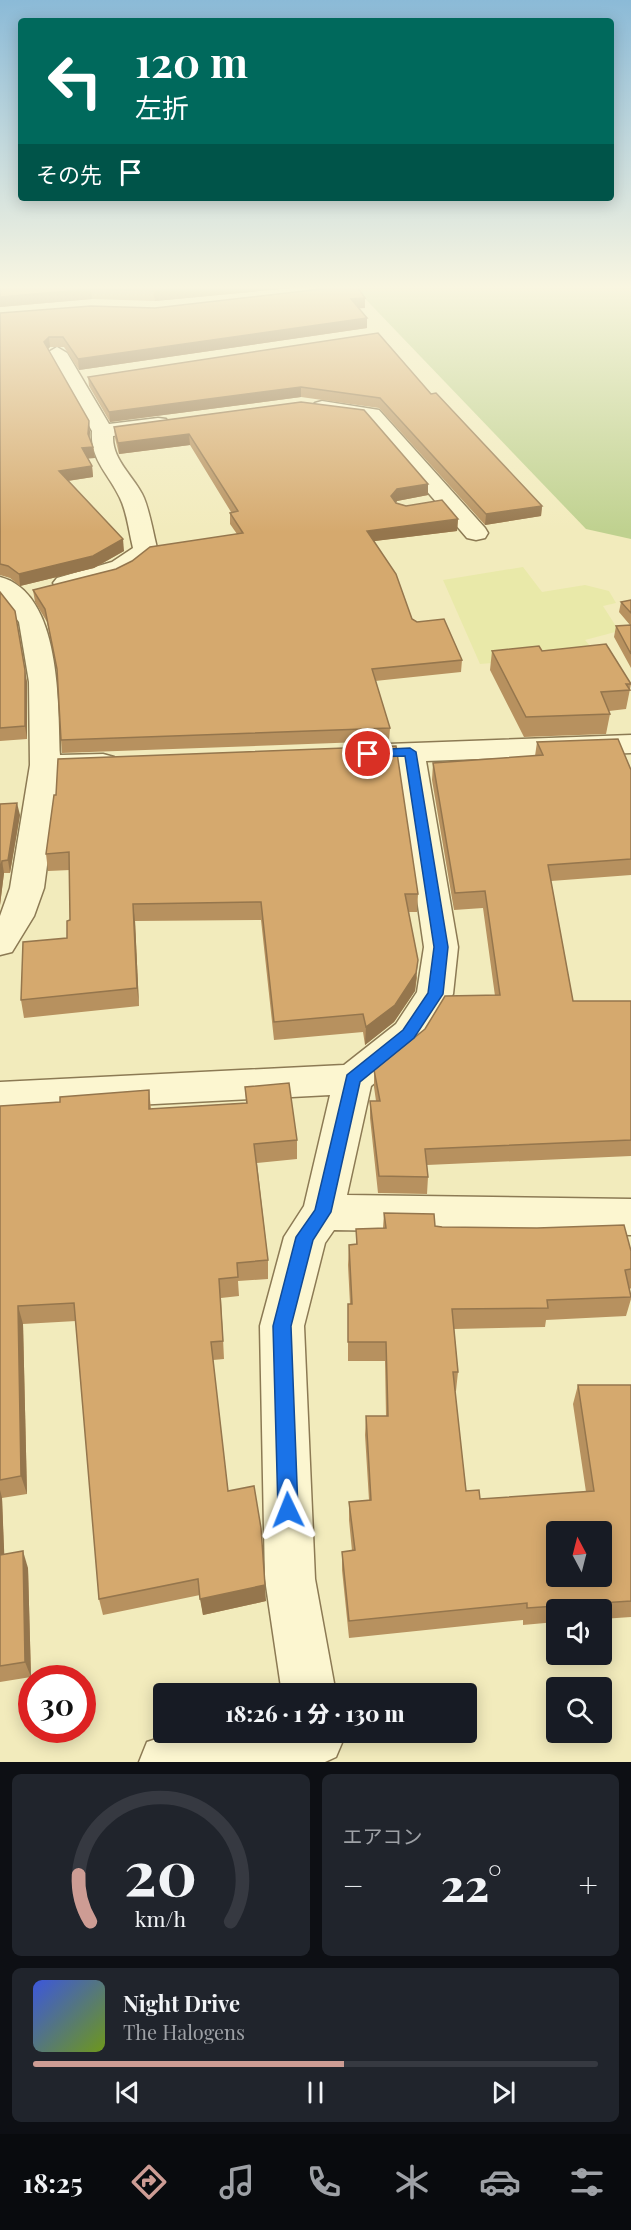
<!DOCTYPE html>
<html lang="ja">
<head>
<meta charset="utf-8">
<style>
  body { margin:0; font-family:"Playfair Display","Noto Sans JP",serif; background:#20242c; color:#f1f3f6; height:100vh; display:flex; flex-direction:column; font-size:22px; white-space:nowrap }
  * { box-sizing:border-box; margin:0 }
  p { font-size:20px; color:#9ea1a6 }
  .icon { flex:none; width:33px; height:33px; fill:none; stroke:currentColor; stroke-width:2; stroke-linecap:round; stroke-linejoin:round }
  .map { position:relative; height:1762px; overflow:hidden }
  .sheet { display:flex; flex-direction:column; gap:12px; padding:12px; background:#0d0f14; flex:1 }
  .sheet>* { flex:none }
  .guide { position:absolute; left:18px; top:18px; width:596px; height:183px; border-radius:6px; box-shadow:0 3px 15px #0003; background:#00695c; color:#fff; overflow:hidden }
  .needle { width:39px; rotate:353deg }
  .fabs { position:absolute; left:546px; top:1521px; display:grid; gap:12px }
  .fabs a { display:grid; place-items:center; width:66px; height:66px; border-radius:6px; background:#171b24; box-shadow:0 3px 15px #0003; font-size:30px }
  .speed { position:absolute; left:18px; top:1665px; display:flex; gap:12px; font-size:30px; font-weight:700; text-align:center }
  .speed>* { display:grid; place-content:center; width:78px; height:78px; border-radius:50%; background:#171b24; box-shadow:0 3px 15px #0003; line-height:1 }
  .speed .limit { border:9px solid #d22; background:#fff; color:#111 }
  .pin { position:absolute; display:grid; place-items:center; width:51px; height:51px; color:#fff; margin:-26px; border:3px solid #fff; border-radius:50%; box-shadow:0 2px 6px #0007 }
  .me { position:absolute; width:66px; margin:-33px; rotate:358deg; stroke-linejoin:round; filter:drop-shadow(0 0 4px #0008) }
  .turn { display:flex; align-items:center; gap:21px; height:126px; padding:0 18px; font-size:27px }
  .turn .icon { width:78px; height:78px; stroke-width:2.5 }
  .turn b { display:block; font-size:42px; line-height:51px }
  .then { display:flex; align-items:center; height:57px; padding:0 18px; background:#0003; gap:12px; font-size:22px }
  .big { font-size:45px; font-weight:800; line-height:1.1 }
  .sheet .widget { flex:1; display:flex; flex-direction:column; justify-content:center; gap:9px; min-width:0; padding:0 21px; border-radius:9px; background:#20242c }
  .sheet .dial { align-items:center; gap:0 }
  .dial svg { height:156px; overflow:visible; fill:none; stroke:#363941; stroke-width:7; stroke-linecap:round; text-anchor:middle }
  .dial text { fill:#f1f3f6; stroke:none }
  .song { display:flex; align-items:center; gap:18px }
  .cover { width:72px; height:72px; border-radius:9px; background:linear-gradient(135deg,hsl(230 70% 55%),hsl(80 70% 35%)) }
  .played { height:6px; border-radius:3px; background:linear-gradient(90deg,#cd9c94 55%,#363941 55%) }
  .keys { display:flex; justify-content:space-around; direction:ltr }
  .heat { display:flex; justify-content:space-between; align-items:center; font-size:33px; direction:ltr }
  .sheet .tiles { flex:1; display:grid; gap:12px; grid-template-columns:1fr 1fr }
  .widget:last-child { grid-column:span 2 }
  .trip { position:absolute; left:153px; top:1683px; width:324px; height:60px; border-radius:6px; background:#171b24; box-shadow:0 3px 15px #0003; font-weight:800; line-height:60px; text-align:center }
  .tab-bar { display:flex; height:96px; justify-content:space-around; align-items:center; background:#090b0e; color:#9ea1a6 }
  .tab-bar .icon { width:42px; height:42px }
  .tab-bar .current { color:#cd9c94 }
  .tab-bar b { font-size:27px; color:#f1f3f6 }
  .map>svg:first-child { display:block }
  .farmland { fill:#e9e9a9 }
  .green { fill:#bfd18f }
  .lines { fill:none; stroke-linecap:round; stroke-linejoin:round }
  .street-casing { stroke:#8c7a54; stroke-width:3 }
  .street { fill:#fcf6d0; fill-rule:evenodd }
  .wall { fill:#b7915f }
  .shaded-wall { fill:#95764d }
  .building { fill:#d5a96e; stroke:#95764d; stroke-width:1.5; fill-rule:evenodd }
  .route { fill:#1a73e8; stroke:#114b97; stroke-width:1.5 }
</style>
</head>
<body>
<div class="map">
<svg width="631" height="1762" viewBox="0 0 631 1762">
  <rect width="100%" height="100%" fill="#f2ebbc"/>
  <!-- farmland -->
  <polygon class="farmland" points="523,567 542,592 585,585 609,591 616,603 603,606 619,631 585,640 597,654 480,664 443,580"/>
  <!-- green -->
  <polygon class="green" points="352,285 631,285 631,539 586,529"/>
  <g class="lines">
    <defs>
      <g id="street">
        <path d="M57 347 67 353 109 424 158 418 166 419 169 424 166 429 113 436C112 461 135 477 144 498 150 513 153 532 157 548 136 579 100 582 66 591L57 588 53 583 57 578 112 562 133 548C129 532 127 512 120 498 109 474 90 460 92 431L47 353Z"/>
        <polygon points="322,401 379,410 485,528 488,533 485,538 476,540 467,538 365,419 315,411 312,407 315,403"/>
        <path d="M0 577C62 593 58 706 60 755L103 754 114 757 118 763 114 769 59 774 44 888 34 916 12 952 0 955V916L10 888 30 765 29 682 19 622 0 598Z"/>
        <polygon points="631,735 631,753 426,761 458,947 453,994 422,1044 371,1086 347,1195 631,1199 631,1235 334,1230 325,1243 304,1326 315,1579 336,1694 282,1694 265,1579 260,1326 284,1237 304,1206 330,1095 0,1112 0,1082 344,1065 396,1024 417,992 424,947 397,762 377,759 373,753 377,747 388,744"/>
        <polygon points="178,1732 342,1732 344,1738 336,1757 325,1762 139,1762 147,1742"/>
      </g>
    </defs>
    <!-- street casing -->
    <use href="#street" class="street-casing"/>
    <!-- street -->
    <use href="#street" class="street"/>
  </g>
  <!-- wall -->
  <g class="wall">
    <polygon points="0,285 323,285 155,301 92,299 0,307"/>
    <polygon points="331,285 356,285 365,308 359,308 367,328 79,370 64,347 50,347 48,349 90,432 89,438 93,447 95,458 88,458 92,466 93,477 68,481 124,551 94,568 20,586 10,578 0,575 0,313 155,308 330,288"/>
    <polygon points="88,377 431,394 542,506 541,516 485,525 379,408 301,397 110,422 89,386"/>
    <polygon points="301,402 428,484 428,495 397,501 396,503 458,519 457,531 374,541 412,619 462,660 461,672 375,681 390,728 389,741 62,753 61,740 58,674 47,622 35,602 33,590 116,569 237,534 230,524 230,513 231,512 190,445 119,454 115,438 114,427"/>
    <polygon points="0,592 27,682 27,739 0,741"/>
    <polygon points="631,600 631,668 614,637 616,626 630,625 619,612 621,602"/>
    <polygon points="492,651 542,651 631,684 626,709 609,711 610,714 606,734 524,737 490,670"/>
    <polygon points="537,742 631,770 631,875 551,881 573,1001 631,1001 631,1156 427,1165 428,1177 427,1194 378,1193 370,1118 370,1101 376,1101 374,1087 374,1070 495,996 483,908 454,910 432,780 433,763 535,756"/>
    <polygon points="54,795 418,894 417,912 408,912 417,978 415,991 394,1022 365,1045 363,1032 274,1040 261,920 135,921 139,1006 24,1018 21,1000 67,938 70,920 70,870 48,871 46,854"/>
    <polygon points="0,804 20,815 10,873 4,873 0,905"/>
    <polygon points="245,1087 297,1140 297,1159 257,1163 268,1260 268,1279 238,1281 239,1296 221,1298 224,1359 213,1360 228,1491 266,1601 203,1615 200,1595 103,1615 99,1599 76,1321 23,1324 27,1494 2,1498 4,1554 28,1568 31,1677 0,1682 0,1106 60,1102 149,1090 151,1109 246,1103"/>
    <polygon points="384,1213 435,1226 631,1251 631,1288 630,1289 631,1299 626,1316 546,1320 545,1327 454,1329 458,1372 456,1391 455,1391 466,1491 480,1499 586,1492 573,1404 578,1385 631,1385 631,1617 602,1619 602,1610 556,1610 556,1622 523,1625 523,1620 349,1638 342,1570 342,1552 352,1551 349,1520 349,1502 369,1500 365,1435 366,1416 386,1416 385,1361 348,1361 348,1304 350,1304 348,1265 349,1245 356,1244 356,1229 383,1228"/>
  </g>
  <!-- shaded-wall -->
  <g class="shaded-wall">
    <polygon points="218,285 323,285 155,301 154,291"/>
    <polygon points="91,289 92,299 0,307 0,297"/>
    <polygon points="365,298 365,308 351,309 351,299"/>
    <polygon points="367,318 367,328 79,370 78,359"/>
    <polygon points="49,337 50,347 45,352 44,342"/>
    <polygon points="301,387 301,397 110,422 109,412"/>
    <polygon points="89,421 90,432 89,445 88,434"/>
    <polygon points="189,434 190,445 119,454 118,443"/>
    <polygon points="93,447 95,458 84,459 82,448"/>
    <polygon points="92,466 93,477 60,482 59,471"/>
    <polygon points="428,484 428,495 397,501 391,508 391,496 397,489"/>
    <polygon points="542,506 541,516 485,525 486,514"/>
    <polygon points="458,519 457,531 367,542 367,531"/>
    <polygon points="123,539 124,551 94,568 20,586 19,574"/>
    <polygon points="25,670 27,682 27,739 25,726"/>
    <polygon points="17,803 20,815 10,873 8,860"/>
    <polygon points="2,861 4,873 0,905 0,874"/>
    <polygon points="133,904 135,921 139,1006 137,988"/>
    <polygon points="418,960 415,991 394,1022 365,1045 366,1027"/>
    <polygon points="18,1306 23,1324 27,1494 21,1476"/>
    <polygon points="0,1490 2,1498 5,1572 0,1558"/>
    <polygon points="23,1551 28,1568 31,1677 25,1662"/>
    <polygon points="265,1585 266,1601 203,1615 200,1599"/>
  </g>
  <!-- building -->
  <g class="building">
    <polygon points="0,285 218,285 154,291 91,289 0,297"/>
    <polygon points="332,285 356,285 365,298 351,299 367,318 78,359 63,337 49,337 44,342 89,421 88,434 93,447 82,448 92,466 59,471 123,539 93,556 19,574 8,566 0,564 0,313 91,306 155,308 330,288"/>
    <polygon points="378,333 431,394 436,393 542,506 486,514 380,398 301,387 109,412 88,377"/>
    <polygon points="301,402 364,410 428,484 397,489 391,496 396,503 406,506 442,500 458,519 367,531 396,574 412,619 417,622 444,619 462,660 372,669 390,728 61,740 57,669 45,609 33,590 116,569 132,561 150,547 243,533 230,513 238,511 189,434 118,443 114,427"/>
    <polygon points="0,592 15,611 25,670 25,726 0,728"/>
    <polygon points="631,600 631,613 621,602"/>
    <polygon points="631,625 631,654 616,626"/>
    <polygon points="606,644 631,684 626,684 630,690 601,692 610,714 526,717 492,651 539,646 542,651"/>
    <polygon points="618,739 631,770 631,859 548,865 573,1001 631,1001 631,1140 425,1149 428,1177 379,1176 370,1101 380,1101 374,1070 425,1029 445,996 500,995 485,891 455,893 433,763 543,755 537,742"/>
    <polygon points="396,746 418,894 405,894 418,960 416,973 395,1005 366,1027 363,1014 274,1022 261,902 133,904 137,988 21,1000 23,942 67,938 67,921 70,920 69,852 46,854 54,795 56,795 58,759"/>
    <polygon points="17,803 8,860 2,861 0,874 0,804"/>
    <polygon points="289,1083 297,1140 254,1144 268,1260 237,1263 238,1277 219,1279 223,1341 211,1342 228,1491 254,1486 261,1528 265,1585 200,1599 198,1579 99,1599 74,1303 18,1306 21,1476 0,1480 0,1106 60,1102 60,1097 149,1090 149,1109 247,1103 245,1087"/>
    <path d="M384 1213 434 1214 435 1226 442 1227 537 1228 624 1225 631 1251V1269L625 1270 631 1297 547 1300 548 1308 452 1309 458 1372H453L466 1491 479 1490 480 1499 594 1491 578 1385H631V1601L527 1608V1603L349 1621 342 1552 355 1550 349 1502 371 1500 366 1416H388L386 1342H348V1304H352L349 1245 357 1244 356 1229 386 1228ZM556 1532H602V1576H556Z"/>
    <polygon points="23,1551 25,1662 0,1666 0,1555"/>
  </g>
  <!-- sky -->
  <linearGradient id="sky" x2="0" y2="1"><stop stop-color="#8bbad7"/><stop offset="0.54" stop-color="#f9f6e1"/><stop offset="1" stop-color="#f9f6e1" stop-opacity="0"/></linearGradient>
  <rect width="631" height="532" fill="url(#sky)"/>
  <!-- route -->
  <polygon class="route" points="410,748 416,752 448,947 443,994 414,1038 360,1082 331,1212 313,1240 291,1326 298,1510 295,1517 288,1520 281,1517 278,1510 273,1326 296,1237 315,1210 347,1075 403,1030 428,993 434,947 405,756 368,757 361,754 368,750"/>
</svg>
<div class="fabs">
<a><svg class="needle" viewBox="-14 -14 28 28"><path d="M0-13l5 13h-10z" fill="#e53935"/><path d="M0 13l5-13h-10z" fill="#9ea1a6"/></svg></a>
<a><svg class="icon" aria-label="sound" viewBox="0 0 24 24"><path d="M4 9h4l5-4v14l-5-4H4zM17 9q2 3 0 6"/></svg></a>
<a><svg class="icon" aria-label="search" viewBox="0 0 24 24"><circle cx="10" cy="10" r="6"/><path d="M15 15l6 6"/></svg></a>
</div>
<div class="speed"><div class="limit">30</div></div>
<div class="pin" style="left:368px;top:754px;background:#d93025"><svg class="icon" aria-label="arrive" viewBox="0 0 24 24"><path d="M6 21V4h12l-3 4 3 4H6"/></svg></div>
<svg class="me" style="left:288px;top:1510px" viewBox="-20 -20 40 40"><path d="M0-17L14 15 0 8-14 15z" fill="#1a73e8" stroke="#fff" stroke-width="4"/></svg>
<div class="trip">18:26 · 1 分 · 130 m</div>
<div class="guide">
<div class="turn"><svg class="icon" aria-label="left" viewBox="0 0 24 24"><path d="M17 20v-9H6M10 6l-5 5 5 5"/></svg><div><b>120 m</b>左折</div></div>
<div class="then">その先<svg class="icon" aria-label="arrive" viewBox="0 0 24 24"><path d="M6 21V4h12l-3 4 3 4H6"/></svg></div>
</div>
</div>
<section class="sheet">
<div class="tiles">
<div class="widget dial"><svg viewBox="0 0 100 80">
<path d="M14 69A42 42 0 1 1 86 69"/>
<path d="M14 69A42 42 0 0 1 8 45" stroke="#cd9c94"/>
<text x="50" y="56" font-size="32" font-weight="700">20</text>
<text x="50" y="72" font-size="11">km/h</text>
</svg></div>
<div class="widget"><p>エアコン</p>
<div class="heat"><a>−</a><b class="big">22°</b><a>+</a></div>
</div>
<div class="widget">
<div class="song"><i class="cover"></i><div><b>Night Drive</b><p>The Halogens</p></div></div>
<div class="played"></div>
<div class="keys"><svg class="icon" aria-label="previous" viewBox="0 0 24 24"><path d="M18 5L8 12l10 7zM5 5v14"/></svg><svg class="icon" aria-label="pause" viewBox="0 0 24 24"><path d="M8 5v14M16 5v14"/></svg><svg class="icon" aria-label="next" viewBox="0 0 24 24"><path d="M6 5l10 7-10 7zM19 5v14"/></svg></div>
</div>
</div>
</section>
<nav class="tab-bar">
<b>18:25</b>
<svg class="icon current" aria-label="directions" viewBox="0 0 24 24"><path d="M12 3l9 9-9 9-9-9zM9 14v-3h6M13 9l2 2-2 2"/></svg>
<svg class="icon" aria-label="music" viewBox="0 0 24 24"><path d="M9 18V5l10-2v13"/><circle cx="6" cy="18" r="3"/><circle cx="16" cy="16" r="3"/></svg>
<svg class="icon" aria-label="phone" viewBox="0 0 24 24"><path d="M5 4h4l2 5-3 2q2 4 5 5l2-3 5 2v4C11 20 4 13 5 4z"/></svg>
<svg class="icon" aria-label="climate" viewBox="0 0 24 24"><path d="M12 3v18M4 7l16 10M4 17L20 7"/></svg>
<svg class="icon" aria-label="car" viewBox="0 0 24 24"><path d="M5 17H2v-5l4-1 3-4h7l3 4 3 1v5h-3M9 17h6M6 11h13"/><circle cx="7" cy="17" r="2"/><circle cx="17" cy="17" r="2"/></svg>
<svg class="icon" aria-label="filters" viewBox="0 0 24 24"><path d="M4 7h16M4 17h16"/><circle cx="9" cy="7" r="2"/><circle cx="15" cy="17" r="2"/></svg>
</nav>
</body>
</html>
